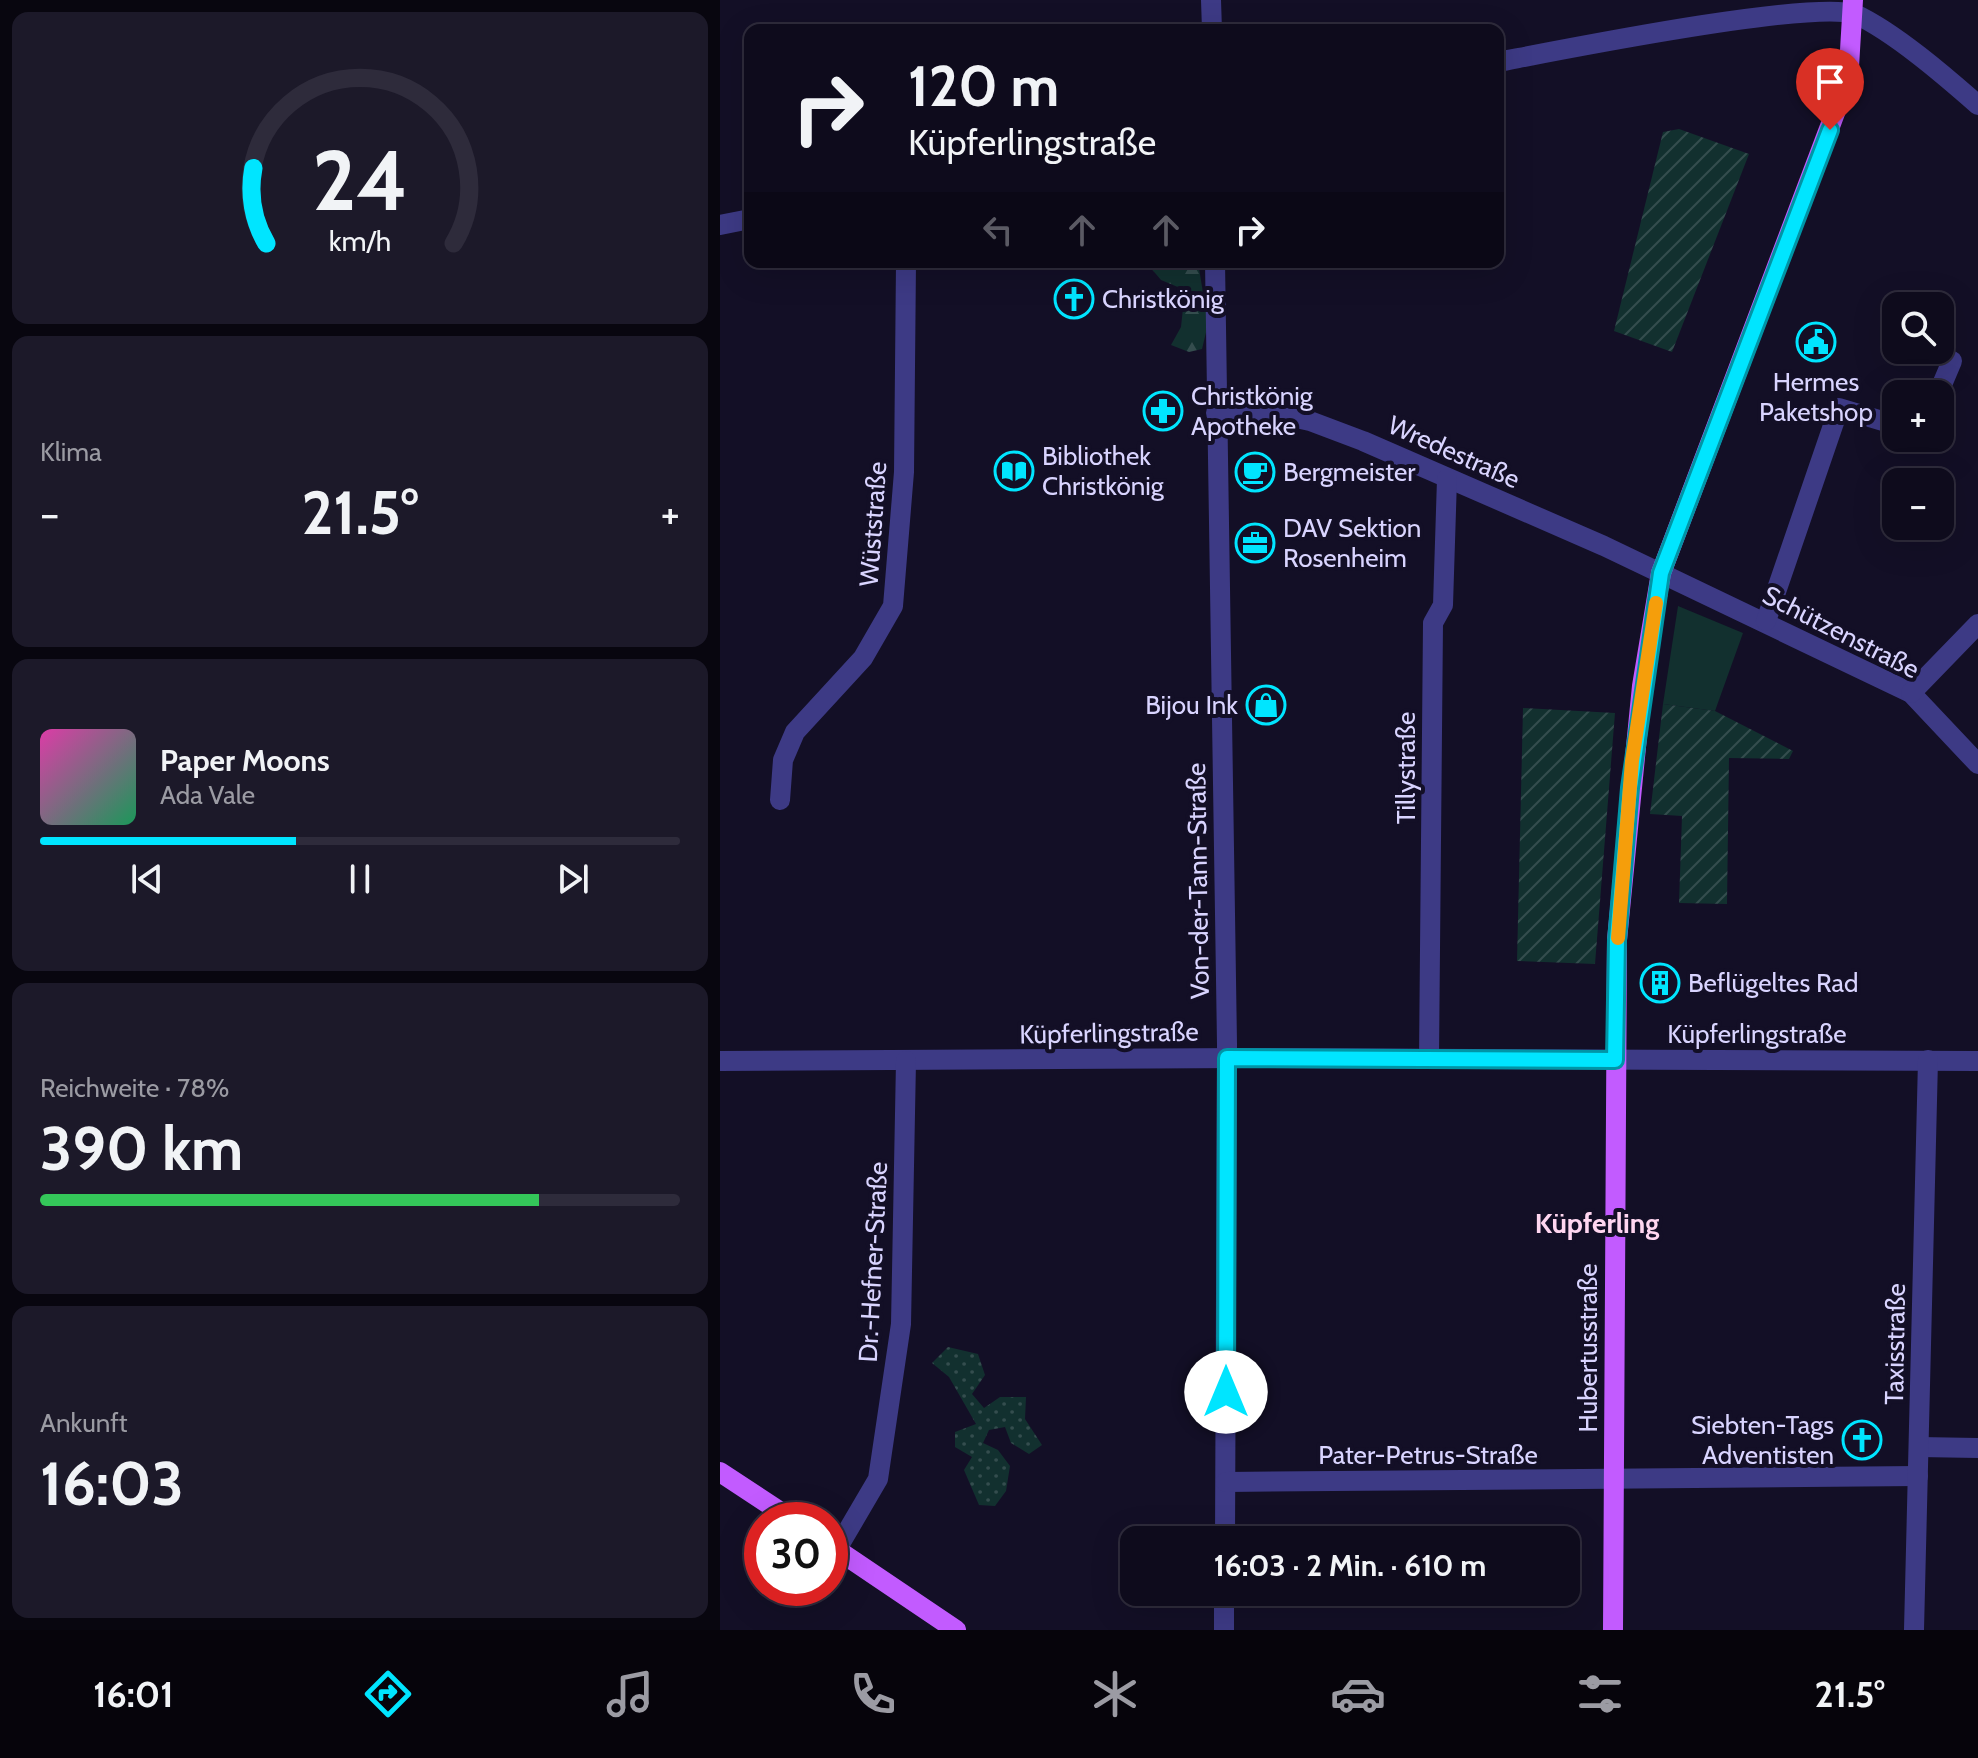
<!DOCTYPE html>
<html lang="de">
<head>
<meta charset="utf-8">
<style>
  body { margin:0; font-family:Cabin,sans-serif; background:#1c1929; color:#f1f3f6; height:100vh; display:flex; flex-direction:column; font-size:30px; white-space:nowrap }
  * { box-sizing:border-box; margin:0 }
  p { font-size:26px; color:#9b9ba3 }
  .icon { flex:none; width:44px; height:44px; fill:none; stroke:currentColor; stroke-width:2; stroke-linecap:round; stroke-linejoin:round }
  .map { position:relative; flex:1; overflow:hidden }
  .side { display:flex; flex-direction:column; gap:12px; padding:12px; background:#08060f; width:720px }
  .side>* { flex:none }
  .banner { position:absolute; left:24px; top:24px; width:760px; height:244px; border-radius:16px; box-shadow:0 8px 32px #0002,0 0 0 2px #2e2b3b; background:#0e0b1c; color:#f1f3f6; overflow:hidden }
  .controls { position:absolute; left:1162px; top:292px; display:grid; gap:16px }
  .controls a { display:grid; place-items:center; width:72px; height:72px; border-radius:16px; background:#0e0b1c; box-shadow:0 8px 32px #0002,0 0 0 2px #2e2b3b; font-size:40px }
  .speed { position:absolute; left:24px; top:1502px; display:flex; gap:16px; font-size:40px; font-weight:700; text-align:center }
  .speed>* { display:grid; place-content:center; width:104px; height:104px; border-radius:50%; background:#0e0b1c; box-shadow:0 8px 32px #0002,0 0 0 2px #2e2b3b; line-height:1 }
  .speed .limit { border:12px solid #d22; background:#fff; color:#111 }
  .pin { position:absolute; display:grid; place-items:center; width:68px; height:68px; color:#fff; margin:-82px -34px; border-radius:50% 50% 50% 0; rotate:-45deg; box-shadow:0 0 8px #0007 }
  .pin .icon { rotate:45deg }
  .me { position:absolute; width:88px; margin:-44px; rotate:0deg; stroke-linejoin:round; filter:drop-shadow(0 0 6px #0008) }
  .turn { display:flex; align-items:center; gap:28px; height:168px; padding:0 32px; font-size:36px }
  .turn .icon { width:104px; height:104px; stroke-width:2.5 }
  .turn b { display:block; font-size:56px; line-height:68px }
  .lanes { display:flex; align-items:center; height:76px; padding:0 32px; background:#0003; justify-content:center; gap:40px; direction:ltr }
  .lanes .off { opacity:.35 }
  .big { font-size:60px; font-weight:700; line-height:1.1 }
  .side .card { flex:1; display:flex; flex-direction:column; justify-content:center; gap:12px; min-width:0; padding:0 28px; border-radius:16px; background:#1c1929 }
  .side .dial { align-items:center; gap:0 }
  .dial svg { height:208px; overflow:visible; fill:none; stroke:#2e2b3b; stroke-width:7; stroke-linecap:round; text-anchor:middle }
  .dial text { fill:#f1f3f6; stroke:none }
  .song { display:flex; align-items:center; gap:24px }
  .cover { width:96px; height:96px; border-radius:12px; background:linear-gradient(135deg,hsl(320 70% 55%),hsl(150 70% 35%)) }
  .played { height:8px; border-radius:4px; background:linear-gradient(90deg,#00e5ff 40%,#2e2b3b 40%) }
  .keys { display:flex; justify-content:space-around; direction:ltr }
  .heat { display:flex; justify-content:space-between; align-items:center; font-size:44px; direction:ltr }
  .charge { height:12px; border-radius:6px; background:linear-gradient(90deg,#34c759 78%,#2e2b3b 0) }
  .trip { position:absolute; left:400px; top:1526px; width:460px; height:80px; border-radius:16px; background:#0e0b1c; box-shadow:0 8px 32px #0002,0 0 0 2px #2e2b3b; font-weight:700; line-height:80px; text-align:center }
  .dock { display:flex; height:128px; justify-content:space-around; align-items:center; background:#06040b; color:#9b9ba3 }
  .dock .icon { width:56px; height:56px }
  .dock .on { color:#00e5ff }
  .dock b { font-size:36px; color:#f1f3f6 }
  main { display:flex; flex:1; min-height:0 }
  .map>svg:first-child { display:block }
  .grass { fill:url(#grass-dots) }
  .forest { fill:url(#forest-firs) }
  .park { fill:#12302f }
  .garden { fill:url(#garden-furrows) }
  .lines { fill:none; stroke-linecap:round; stroke-linejoin:round }
  .minor { stroke:#3d3a85; stroke-width:20 }
  .major { stroke:#c25bff; stroke-width:20 }
  .route-casing { stroke:#0095a6; stroke-width:20 }
  .route { stroke:#00e5ff; stroke-width:14 }
  .slow { stroke:#f59e0b; stroke-width:14 }
  .labels { text-anchor:middle; stroke-width:8; stroke-linejoin:round; paint-order:stroke }
  .poi-label { font-size:26px; fill:#d9d4ff; stroke:#130f26; text-anchor:start }
  .street-label { font-size:26px; fill:#d9d4ff; stroke:#130f26 }
  .neighbourhood-label { font-size:28px; font-weight:bold; fill:#ffd6f0; stroke:#130f26 }
</style>
</head>
<body>
<main>
<section class="side">
<div class="card dial"><svg viewBox="0 0 100 80">
<path d="M14 69A42 42 0 1 1 86 69"/>
<path d="M14 69A42 42 0 0 1 9 40" stroke="#00e5ff"/>
<text x="50" y="56" font-size="32" font-weight="700">24</text>
<text x="50" y="72" font-size="11">km/h</text>
</svg></div>
<div class="card"><p>Klima</p>
<div class="heat"><a>−</a><b class="big">21.5°</b><a>+</a></div>
</div>
<div class="card">
<div class="song"><i class="cover"></i><div><b>Paper Moons</b><p>Ada Vale</p></div></div>
<div class="played"></div>
<div class="keys"><svg class="icon" aria-label="previous" viewBox="0 0 24 24"><path d="M18 5L8 12l10 7zM5 5v14"/></svg><svg class="icon" aria-label="pause" viewBox="0 0 24 24"><path d="M8 5v14M16 5v14"/></svg><svg class="icon" aria-label="next" viewBox="0 0 24 24"><path d="M6 5l10 7-10 7zM19 5v14"/></svg></div>
</div>
<div class="card"><p>Reichweite · 78%</p><b class="big">390 km</b><div class="charge"></div></div>
<div class="card"><p>Ankunft</p><b class="big">16:03</b></div>
</section>
<div class="map">
<svg width="1258" height="1630" viewBox="0 0 1258 1630">
  <defs>
    <pattern id="grass-dots" width="8" height="8" patternUnits="userSpaceOnUse" patternTransform="scale(2)"><rect width="8" height="8" fill="#12302f"/><path d="M2 2h.1M6 6h.1" fill="none" stroke="#344d4e" stroke-width="1.8" stroke-linecap="round"/></pattern>
    <pattern id="forest-firs" width="22" height="20" patternUnits="userSpaceOnUse" patternTransform="scale(2)"><rect width="22" height="20" fill="#12302f"/><path d="M5 1l3.5 6h-7zM16 11l3.5 6h-7z" fill="#344d4e"/></pattern>
    <pattern id="garden-furrows" width="10" height="10" patternUnits="userSpaceOnUse" patternTransform="scale(2)"><rect width="10" height="10" fill="#12302f"/><path d="M-1 1l2-2M0 10L10 0M9 11l2-2" fill="none" stroke="#344d4e"/></pattern>
  </defs>
  <rect width="100%" height="100%" fill="#130f26"/>
  <!-- grass -->
  <polygon class="grass" points="228,1347 258,1354 265,1375 252,1394 264,1408 280,1397 306,1397 305,1419 322,1445 309,1454 291,1443 285,1427 269,1430 263,1443 278,1450 290,1466 286,1491 275,1506 259,1505 244,1470 252,1457 235,1447 235,1432 256,1424 229,1377 212,1363"/>
  <!-- forest -->
  <polygon class="forest" points="431,262 478,262 488,324 482,349 469,352 451,345 461,327 465,290 441,280 430,267"/>
  <!-- park -->
  <polygon class="park" points="958,606 1023,633 995,711 943,704"/>
  <!-- garden -->
  <g class="garden">
    <polygon points="959,129 1029,154 952,352 894,331 943,132"/>
    <polygon points="943,704 995,711 1073,751 1069,759 1009,758 1007,904 959,903 962,816 930,814"/>
    <polygon points="803,708 895,713 875,964 797,961"/>
  </g>
  <g class="lines">
    <!-- minor -->
    <g class="minor">
      <polyline points="491,0 492,30"/>
      <path d="M778 62C841 50 1088 0 1135 14 1174 32 1225 76 1258 105"/>
      <polyline points="0,225 30,219"/>
      <polyline points="495,262 507,1044 505,1540"/>
      <polyline points="1218,394 1232,361"/>
      <polyline points="496,413 563,415 590,421 643,441 884,546 1191,693 1258,764"/>
      <polyline points="1046,621 1119,408 1176,425"/>
      <polyline points="1191,693 1258,624"/>
      <polyline points="60,800 63,760 75,732 143,658 173,606 184,472 186,262"/>
      <polyline points="709,1059 713,623 723,605 727,479"/>
      <polyline points="0,1061 523,1058 1258,1061"/>
      <polyline points="1199,1447 1258,1448"/>
      <polyline points="506,1482 1198,1476"/>
      <polyline points="117,1549 158,1479 181,1324 186,1061"/>
      <polyline points="504,1630 504,1592"/>
      <polyline points="1194,1630 1208,1060"/>
    </g>
    <!-- major -->
    <g class="major">
      <polyline points="0,1472 73,1520"/>
      <polyline points="110,1545 236,1630"/>
      <polyline points="893,1630 897,940 922,686 941,573 1115,113 1129,67 1133,0"/>
    </g>
  </g>
  <g class="lines">
    <defs>
      <polyline id="route" points="506,1392 507,1058 895,1060 897,940 910,788 941,573 1110,130"/>
    </defs>
    <!-- route casing -->
    <use href="#route" class="route-casing"/>
    <!-- route -->
    <use href="#route" class="route"/>
    <!-- slow -->
    <polyline class="slow" points="898,938 912,761 936,603"/>
  </g>
  <!-- icons -->
  <defs>
    <symbol id="church-ring" viewBox="-11 -11 22 22"><circle r="9.5" fill="#130f26" stroke="#00e5ff" stroke-width="1.5"/><path d="M-1.2-6h2.4v3.5h3.3v2.4h-3.3V6h-2.4V-.1h-3.3v-2.4h3.3Z" fill="#00e5ff"/></symbol>
    <symbol id="civic-ring" viewBox="-11 -11 22 22"><circle r="9.5" fill="#130f26" stroke="#00e5ff" stroke-width="1.5"/><path d="M-.6-6.5H3V-4.5H.6V-3L4-1V1h2V6H-6V1h2V-1L-.6-3ZM-1.2 2.5V6h2.4V2.5Z" fill="#00e5ff"/></symbol>
    <symbol id="pharmacy-ring" viewBox="-11 -11 22 22"><circle r="9.5" fill="#130f26" stroke="#00e5ff" stroke-width="1.5"/><path d="M-2-6h4v4h4v4h-4v4h-4v-4h-4v-4h4Z" fill="#00e5ff"/></symbol>
    <symbol id="library-ring" viewBox="-11 -11 22 22"><circle r="9.5" fill="#130f26" stroke="#00e5ff" stroke-width="1.5"/><path d="M-6-4Q-3-5.5-.7-3.5V5Q-3 3-6 4ZM6-4Q3-5.5 .7-3.5V5Q3 3 6 4Z" fill="#00e5ff"/></symbol>
    <symbol id="cafe-ring" viewBox="-11 -11 22 22"><circle r="9.5" fill="#130f26" stroke="#00e5ff" stroke-width="1.5"/><path d="M-5.5-4.5H6V0H3Q3 3.5 0 3.5H-2.5Q-5.5 3.5-5.5 0ZM3-3.2v2h1.7v-2ZM-6 4.5H4V6H-6Z" fill="#00e5ff"/></symbol>
    <symbol id="office-ring" viewBox="-11 -11 22 22"><circle r="9.5" fill="#130f26" stroke="#00e5ff" stroke-width="1.5"/><path d="M-6-3h4V-5.5h4V-3h4V5H-6ZM-1-4.5V-3h2v-1.5ZM-6 0V1H6V0Z" fill="#00e5ff"/></symbol>
    <symbol id="shop-ring" viewBox="-11 -11 22 22"><circle r="9.5" fill="#130f26" stroke="#00e5ff" stroke-width="1.5"/><path d="M-5-2.5h2.3a2.7 3.5 0 0 1 5.4 0H5L5.5 6h-11ZM-1.5-2.5h3a1.5 2.3 0 0 0-3 0Z" fill="#00e5ff"/></symbol>
    <symbol id="building-ring" viewBox="-11 -11 22 22"><circle r="9.5" fill="#130f26" stroke="#00e5ff" stroke-width="1.5"/><path d="M-4-6H4V6H1V3H-1V6H-4ZM-2.5-4.3h1.7v1.8h-1.7ZM.8-4.3h1.7v1.8H.8ZM-2.5-1h1.7V.8h-1.7ZM.8-1h1.7V.8H.8Z" fill="#00e5ff"/></symbol>
  </defs>
  <g fill-rule="evenodd">
    <use href="#church-ring" x="332" y="277" width="44" height="44"/>
    <use href="#civic-ring" x="1074" y="320" width="44" height="44"/>
    <use href="#pharmacy-ring" x="421" y="389" width="44" height="44"/>
    <use href="#library-ring" x="272" y="449" width="44" height="44"/>
    <use href="#cafe-ring" x="513" y="450" width="44" height="44"/>
    <use href="#office-ring" x="513" y="521" width="44" height="44"/>
    <use href="#shop-ring" x="524" y="683" width="44" height="44"/>
    <use href="#building-ring" x="918" y="961" width="44" height="44"/>
    <use href="#church-ring" x="1120" y="1418" width="44" height="44"/>
  </g>
  <g class="labels">
    <!-- poi labels -->
    <g class="poi-label">
      <text x="382" y="308">Christkönig</text>
      <text x="1096" y="391" text-anchor="middle">Hermes<tspan x="1096" dy="30">Paketshop</tspan></text>
      <text x="471" y="405">Christkönig<tspan x="471" dy="30">Apotheke</tspan></text>
      <text x="322" y="465">Bibliothek<tspan x="322" dy="30">Christkönig</tspan></text>
      <text x="563" y="481">Bergmeister</text>
      <text x="563" y="537">DAV Sektion<tspan x="563" dy="30">Rosenheim</tspan></text>
      <text x="518" y="714" text-anchor="end">Bijou Ink</text>
      <text x="968" y="992">Beflügeltes Rad</text>
      <text x="1114" y="1434" text-anchor="end">Siebten-Tags<tspan x="1114" dy="30">Adventisten</tspan></text>
    </g>
    <!-- street labels -->
    <g class="street-label">
      <text transform="translate(734 452) rotate(24)" y="9">Wredestraße</text>
      <text transform="translate(153 524) rotate(-86)" y="9">Wüststraße</text>
      <text transform="translate(1121 632) rotate(27)" y="9">Schützenstraße</text>
      <text transform="translate(686 768) rotate(-90)" y="9">Tillystraße</text>
      <text transform="translate(478 881) rotate(-91)" y="9">Von-der-Tann-Straße</text>
      <text transform="translate(389 1033) rotate(-1)" y="9">Küpferlingstraße</text>
      <text x="1037" y="1043">Küpferlingstraße</text>
      <text transform="translate(153 1262) rotate(-87)" y="9">Dr.-Hefner-Straße</text>
      <text transform="translate(1175 1344) rotate(-89)" y="9">Taxisstraße</text>
      <text transform="translate(868 1348) rotate(-90)" y="9">Hubertusstraße</text>
      <text x="708" y="1464">Pater-Petrus-Straße</text>
    </g>
    <!-- neighbourhood labels -->
    <g class="neighbourhood-label">
      <text x="877" y="1233">Küpferling</text>
    </g>
  </g>
</svg>
<div class="controls">
<a><svg class="icon" aria-label="search" viewBox="0 0 24 24"><circle cx="10" cy="10" r="6"/><path d="M15 15l6 6"/></svg></a>
<a>+</a>
<a>−</a>
</div>
<div class="speed"><div class="limit">30</div></div>
<div class="pin" style="left:1110px;top:130px;background:#d93025"><svg class="icon" aria-label="arrive" viewBox="0 0 24 24"><path d="M6 21V4h12l-3 4 3 4H6"/></svg></div>
<svg class="me" style="left:506px;top:1392px" viewBox="-20 -20 40 40"><circle r="19" fill="#fff"/><path d="M0-13L10 11 0 6-10 11z" fill="#00e5ff"/></svg>
<div class="trip">16:03 · 2 Min. · 610 m</div>
<div class="banner">
<div class="turn"><svg class="icon" aria-label="right" viewBox="0 0 24 24"><path d="M7 20v-9h11M14 6l5 5-5 5"/></svg><div><b>120 m</b>Küpferlingstraße</div></div>
<div class="lanes"><svg class="icon off" aria-label="left" viewBox="0 0 24 24"><path d="M17 20v-9H6M10 6l-5 5 5 5"/></svg><svg class="icon off" aria-label="ahead" viewBox="0 0 24 24"><path d="M12 20V5M6 11l6-6 6 6"/></svg><svg class="icon off" aria-label="ahead" viewBox="0 0 24 24"><path d="M12 20V5M6 11l6-6 6 6"/></svg><svg class="icon" aria-label="right" viewBox="0 0 24 24"><path d="M7 20v-9h11M14 6l5 5-5 5"/></svg></div>
</div>
</div>
</main>
<nav class="dock">
<b>16:01</b>
<svg class="icon on" aria-label="directions" viewBox="0 0 24 24"><path d="M12 3l9 9-9 9-9-9zM9 14v-3h6M13 9l2 2-2 2"/></svg>
<svg class="icon" aria-label="music" viewBox="0 0 24 24"><path d="M9 18V5l10-2v13"/><circle cx="6" cy="18" r="3"/><circle cx="16" cy="16" r="3"/></svg>
<svg class="icon" aria-label="phone" viewBox="0 0 24 24"><path d="M5 4h4l2 5-3 2q2 4 5 5l2-3 5 2v4C11 20 4 13 5 4z"/></svg>
<svg class="icon" aria-label="climate" viewBox="0 0 24 24"><path d="M12 3v18M4 7l16 10M4 17L20 7"/></svg>
<svg class="icon" aria-label="car" viewBox="0 0 24 24"><path d="M5 17H2v-5l4-1 3-4h7l3 4 3 1v5h-3M9 17h6M6 11h13"/><circle cx="7" cy="17" r="2"/><circle cx="17" cy="17" r="2"/></svg>
<svg class="icon" aria-label="filters" viewBox="0 0 24 24"><path d="M4 7h16M4 17h16"/><circle cx="9" cy="7" r="2"/><circle cx="15" cy="17" r="2"/></svg>
<b>21.5°</b>
</nav>
</body>
</html>
